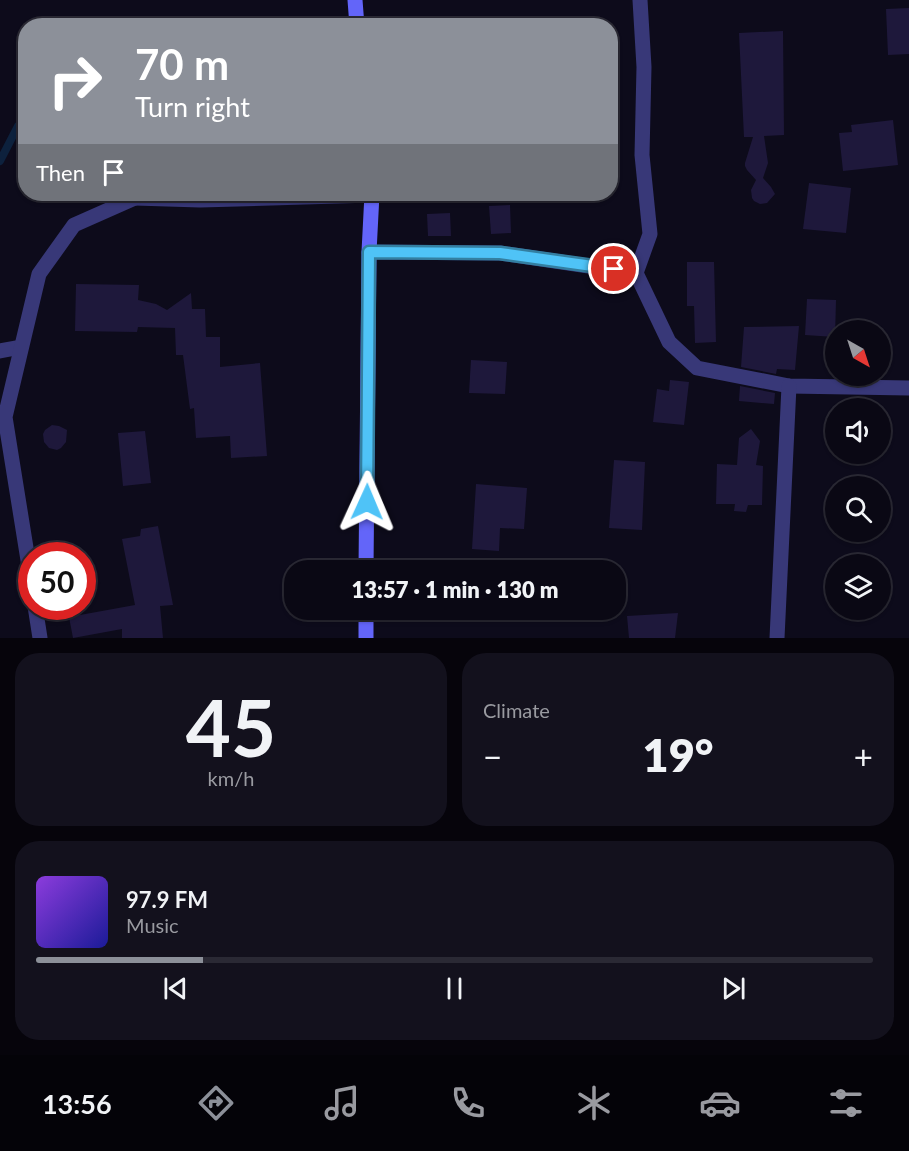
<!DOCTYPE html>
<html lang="en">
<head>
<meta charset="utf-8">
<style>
  body { margin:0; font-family:Lato,sans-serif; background:#13111d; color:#f1f3f6; height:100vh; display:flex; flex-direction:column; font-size:22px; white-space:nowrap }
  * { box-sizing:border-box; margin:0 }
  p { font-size:20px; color:#999aa0 }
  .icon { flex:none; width:33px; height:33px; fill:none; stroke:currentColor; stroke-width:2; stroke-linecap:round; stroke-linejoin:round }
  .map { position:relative; height:638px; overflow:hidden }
  .panel { display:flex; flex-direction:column; gap:15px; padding:15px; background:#06040b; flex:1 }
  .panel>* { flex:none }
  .banner { position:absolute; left:18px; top:18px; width:600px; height:183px; border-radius:24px; box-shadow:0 2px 4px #0004,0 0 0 2px #2a2934; background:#8c9099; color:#fff; overflow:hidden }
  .needle { width:39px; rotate:141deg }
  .tools { position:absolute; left:825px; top:320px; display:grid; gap:12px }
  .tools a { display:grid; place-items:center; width:66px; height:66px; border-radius:50%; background:#0a0814; box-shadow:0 2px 4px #0004,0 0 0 2px #2a2934; font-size:30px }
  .speed { position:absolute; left:18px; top:542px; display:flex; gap:12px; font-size:30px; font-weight:700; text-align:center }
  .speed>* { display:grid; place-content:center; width:78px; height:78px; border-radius:50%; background:#0a0814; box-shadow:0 2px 4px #0004,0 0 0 2px #2a2934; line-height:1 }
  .speed .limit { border:9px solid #d22; background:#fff; color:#111 }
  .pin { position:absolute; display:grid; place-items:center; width:51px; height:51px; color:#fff; margin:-26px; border:3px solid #fff; border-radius:50%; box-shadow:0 2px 6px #0007 }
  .me { position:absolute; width:66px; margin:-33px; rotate:1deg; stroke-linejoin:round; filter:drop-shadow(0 0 4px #0008) }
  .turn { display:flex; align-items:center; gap:21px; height:126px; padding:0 18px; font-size:27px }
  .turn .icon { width:78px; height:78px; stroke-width:2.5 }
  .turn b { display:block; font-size:42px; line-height:51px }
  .then { display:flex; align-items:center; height:57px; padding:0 18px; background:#0003; gap:12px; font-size:22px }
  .big { font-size:45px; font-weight:800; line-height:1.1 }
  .panel .card { flex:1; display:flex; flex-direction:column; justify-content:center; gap:9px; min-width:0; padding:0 21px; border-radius:24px; background:#13111d }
  .panel .dial { align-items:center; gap:0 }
  .dial b { font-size:78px; line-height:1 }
  .song { display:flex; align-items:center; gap:18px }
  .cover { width:72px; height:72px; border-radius:9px; background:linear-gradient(135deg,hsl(270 70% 55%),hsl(240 70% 35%)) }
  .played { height:6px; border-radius:3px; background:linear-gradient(90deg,#8c9099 20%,#2a2934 20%) }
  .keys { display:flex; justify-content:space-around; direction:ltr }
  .heat { display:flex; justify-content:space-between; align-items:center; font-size:33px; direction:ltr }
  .panel .tiles { flex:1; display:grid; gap:15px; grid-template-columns:1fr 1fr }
  .card:last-child { grid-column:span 2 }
  .trip { position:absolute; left:284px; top:560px; width:342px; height:60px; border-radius:24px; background:#0a0814; box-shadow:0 2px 4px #0004,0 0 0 2px #2a2934; font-weight:800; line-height:60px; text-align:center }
  .tabs { display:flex; height:96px; justify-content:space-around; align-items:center; background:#040308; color:#999aa0 }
  .tabs .icon { width:42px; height:42px }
  .tabs .selected { color:#8c9099 }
  .tabs b { font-size:27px; color:#f1f3f6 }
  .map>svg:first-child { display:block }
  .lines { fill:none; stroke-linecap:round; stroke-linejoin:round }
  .stream { stroke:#0d213d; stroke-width:8 }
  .building { fill:#1e183b }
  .street { stroke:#383878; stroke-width:15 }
  .secondary { stroke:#6365f9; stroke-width:15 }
  .route-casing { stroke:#337fa1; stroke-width:15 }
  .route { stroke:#4fc3f7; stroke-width:10 }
</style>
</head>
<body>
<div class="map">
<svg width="909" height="638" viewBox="0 0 909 638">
  <rect width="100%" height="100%" fill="#0d0b1b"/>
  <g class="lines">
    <!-- stream -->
    <polyline class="stream" points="0,161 18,126 26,119"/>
  </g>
  <!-- building -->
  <g class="building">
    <polygon points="909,8 909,54 888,55 886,9"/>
    <polygon points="783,31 784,135 764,136 768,163 763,178 771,187 775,194 767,203 760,204 754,201 752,198 751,190 756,180 747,170 745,166 745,163 753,137 744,137 739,33"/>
    <polygon points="893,120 898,165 843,171 839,133 852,132 851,125"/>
    <polygon points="809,183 851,188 846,233 803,229"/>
    <polygon points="510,205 511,233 491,234 489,206"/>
    <polygon points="450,213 451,236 428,236 427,214"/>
    <polygon points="687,262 714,262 716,342 695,343 694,306 687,306"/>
    <polygon points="76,284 139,285 138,300 156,304 167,310 191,293 192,309 205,309 206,337 220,337 220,367 260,363 267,456 231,458 230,436 196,438 194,408 190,409 183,355 176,355 175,328 138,327 137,332 75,331"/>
    <polygon points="807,299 836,300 835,337 805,335"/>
    <polygon points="799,326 795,370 777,369 776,374 741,367 744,327"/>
    <polygon points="471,360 507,362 505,394 469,393"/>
    <polygon points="670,380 689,382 684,425 653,422 657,389 669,391"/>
    <polygon points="740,386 775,393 774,404 739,401"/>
    <polygon points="52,425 59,426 67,430 66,442 61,448 57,450 49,448 44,442 43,434 45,430"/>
    <polygon points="751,429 760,441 756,465 763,466 762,505 748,505 746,512 734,511 735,504 716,504 717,464 737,465 739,438"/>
    <polygon points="145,431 151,483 123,486 118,433"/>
    <polygon points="614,460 645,462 642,530 609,528"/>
    <polygon points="476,484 527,488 524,529 500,528 499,551 472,549"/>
    <polygon points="158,526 173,605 160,606 163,638 122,638 122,629 73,638 69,617 135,605 122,539 140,536 141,529"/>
    <polygon points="678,613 675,638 629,638 627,616"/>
  </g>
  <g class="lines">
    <!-- street -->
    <g class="street">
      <polyline points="135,198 200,200 372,195"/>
      <polyline points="369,252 500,253 636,273 669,342 697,368 789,386 909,388"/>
      <polyline points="636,273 650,234 642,155 644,67 640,0"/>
      <polyline points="0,351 21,347"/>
      <polyline points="32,585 5,417 39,274 74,225 135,198 135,194"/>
      <polyline points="35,606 40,638"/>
      <polyline points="777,638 789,386"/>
    </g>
    <!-- secondary -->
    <g class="secondary">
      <polyline points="355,0 357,26"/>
      <polyline points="366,570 369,252 372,194"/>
      <polyline points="366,638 366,609"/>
    </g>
  </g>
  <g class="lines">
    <defs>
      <polyline id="route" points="367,502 369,252 500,253 614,269"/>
    </defs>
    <!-- route casing -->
    <use href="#route" class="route-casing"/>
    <!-- route -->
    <use href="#route" class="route"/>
  </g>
</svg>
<div class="tools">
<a><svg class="needle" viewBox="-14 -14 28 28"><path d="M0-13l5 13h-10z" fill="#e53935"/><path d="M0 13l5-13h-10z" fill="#999aa0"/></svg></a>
<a><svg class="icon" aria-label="sound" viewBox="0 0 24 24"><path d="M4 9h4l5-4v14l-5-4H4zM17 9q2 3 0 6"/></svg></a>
<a><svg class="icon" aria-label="search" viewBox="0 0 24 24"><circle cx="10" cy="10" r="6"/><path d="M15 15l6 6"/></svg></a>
<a><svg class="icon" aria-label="layers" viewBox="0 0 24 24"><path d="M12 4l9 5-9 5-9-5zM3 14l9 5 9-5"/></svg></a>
</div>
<div class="speed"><div class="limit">50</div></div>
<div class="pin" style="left:614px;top:269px;background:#d93025"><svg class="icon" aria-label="arrive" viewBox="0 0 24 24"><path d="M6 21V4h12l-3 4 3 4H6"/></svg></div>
<svg class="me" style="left:367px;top:502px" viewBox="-20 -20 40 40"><path d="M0-17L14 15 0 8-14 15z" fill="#4fc3f7" stroke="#fff" stroke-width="4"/></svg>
<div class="trip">13:57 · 1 min · 130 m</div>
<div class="banner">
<div class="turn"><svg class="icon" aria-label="right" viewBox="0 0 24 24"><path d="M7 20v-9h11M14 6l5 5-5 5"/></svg><div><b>70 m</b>Turn right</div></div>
<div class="then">Then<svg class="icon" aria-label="arrive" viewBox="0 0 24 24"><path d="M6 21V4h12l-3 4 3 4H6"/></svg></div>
</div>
</div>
<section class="panel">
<div class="tiles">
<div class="card dial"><b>45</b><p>km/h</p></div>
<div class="card"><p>Climate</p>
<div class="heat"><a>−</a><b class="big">19°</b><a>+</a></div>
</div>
<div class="card">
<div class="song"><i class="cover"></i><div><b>97.9 FM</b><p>Music</p></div></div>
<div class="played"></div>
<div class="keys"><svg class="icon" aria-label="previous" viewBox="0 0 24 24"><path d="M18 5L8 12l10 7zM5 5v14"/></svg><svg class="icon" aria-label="pause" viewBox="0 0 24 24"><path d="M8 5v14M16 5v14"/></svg><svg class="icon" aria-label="next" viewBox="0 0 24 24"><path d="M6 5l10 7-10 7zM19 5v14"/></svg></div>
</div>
</div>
</section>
<nav class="tabs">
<b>13:56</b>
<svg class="icon selected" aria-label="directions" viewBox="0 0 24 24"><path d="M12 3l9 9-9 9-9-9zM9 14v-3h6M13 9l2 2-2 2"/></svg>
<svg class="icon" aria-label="music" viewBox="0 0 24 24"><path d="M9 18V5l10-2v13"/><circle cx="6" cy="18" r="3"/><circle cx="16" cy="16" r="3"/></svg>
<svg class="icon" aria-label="phone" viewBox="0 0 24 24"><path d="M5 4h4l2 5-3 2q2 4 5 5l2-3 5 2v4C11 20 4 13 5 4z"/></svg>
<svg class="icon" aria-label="climate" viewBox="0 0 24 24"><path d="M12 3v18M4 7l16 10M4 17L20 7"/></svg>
<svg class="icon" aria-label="car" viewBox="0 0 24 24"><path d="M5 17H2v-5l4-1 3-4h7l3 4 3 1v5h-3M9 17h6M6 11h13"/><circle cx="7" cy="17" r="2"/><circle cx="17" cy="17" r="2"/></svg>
<svg class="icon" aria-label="filters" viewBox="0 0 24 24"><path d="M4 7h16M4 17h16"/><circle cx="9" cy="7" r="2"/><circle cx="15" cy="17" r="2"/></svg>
</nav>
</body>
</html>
